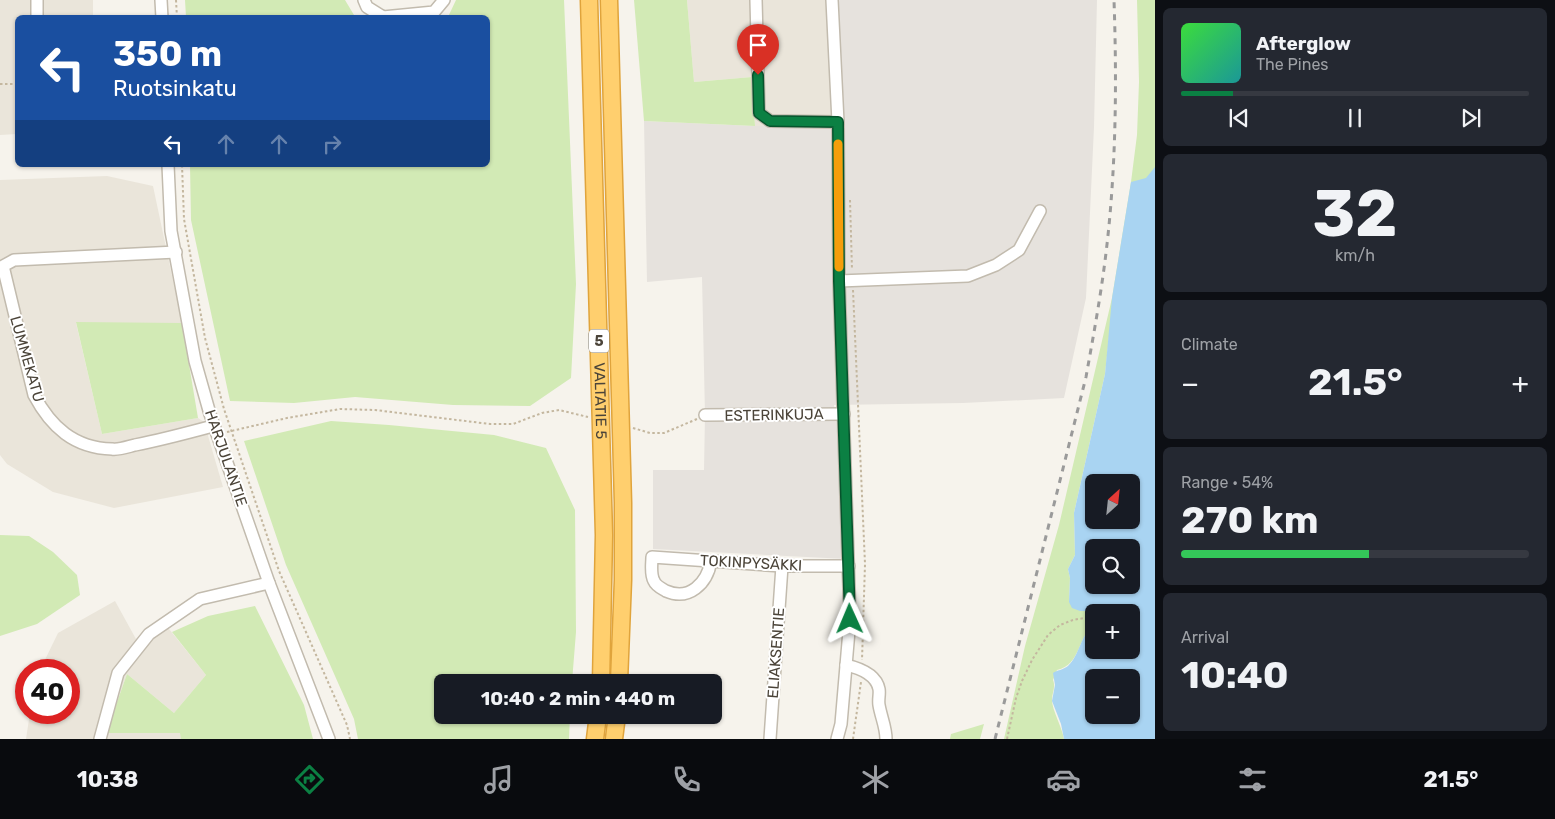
<!DOCTYPE html>
<html lang="en">
<head>
<meta charset="utf-8">
<style>
  body { margin:0; font-family:Rubik,sans-serif; background:#242831; color:#f1f3f6; height:100vh; display:flex; flex-direction:column; font-size:19px; white-space:nowrap }
  * { box-sizing:border-box; margin:0 }
  p { font-size:16px; color:#9ea1a6 }
  .icon { flex:none; width:28px; height:28px; fill:none; stroke:currentColor; stroke-width:2; stroke-linecap:round; stroke-linejoin:round }
  .map { position:relative; flex:1; overflow:hidden }
  .panel { display:flex; flex-direction:column; gap:8px; padding:8px; background:#0d0f14; width:400px }
  .panel>* { flex:none }
  .guide { position:absolute; left:15px; top:15px; width:475px; height:152px; border-radius:8px; box-shadow:0 1px 4px #0004; background:#1a4fa0; color:#fff; overflow:hidden }
  .needle { width:32px; rotate:27deg }
  .buttons { position:absolute; left:1085px; top:474px; display:grid; gap:10px }
  .buttons a { display:grid; place-items:center; width:55px; height:55px; border-radius:8px; background:#171b24; box-shadow:0 1px 4px #0004; font-size:25px }
  .speed { position:absolute; left:15px; top:659px; display:flex; gap:10px; font-size:25px; font-weight:700; text-align:center }
  .speed>* { display:grid; place-content:center; width:65px; height:65px; border-radius:50%; background:#171b24; box-shadow:0 1px 4px #0004; line-height:1 }
  .speed .limit { border:8px solid #d22; background:#fff; color:#111 }
  .pin { position:absolute; display:grid; place-items:center; width:42px; height:42px; color:#fff; margin:-51px -21px; border-radius:50% 50% 50% 0; rotate:-45deg; box-shadow:0 0 5px #0007 }
  .pin .icon { rotate:45deg }
  .me { position:absolute; width:55px; margin:-28px; rotate:359deg; stroke-linejoin:round; filter:drop-shadow(0 0 4px #0008) }
  .turn { display:flex; align-items:center; gap:18px; height:105px; padding:0 15px; font-size:22px }
  .turn .icon { width:65px; height:65px; stroke-width:2.5 }
  .turn b { display:block; font-size:35px; line-height:42px }
  .lanes { display:flex; align-items:center; height:48px; padding:0 15px; background:#0003; justify-content:center; gap:25px; direction:ltr }
  .lanes .off { opacity:.35 }
  .big { font-size:38px; font-weight:700; line-height:1.1 }
  .panel .widget { flex:1; display:flex; flex-direction:column; justify-content:center; gap:8px; min-width:0; padding:0 18px; border-radius:8px; background:#242831 }
  .panel .dial { align-items:center; gap:0 }
  .dial b { font-size:65px; line-height:1 }
  .song { display:flex; align-items:center; gap:15px }
  .cover { width:60px; height:60px; border-radius:8px; background:linear-gradient(135deg,hsl(120 70% 55%),hsl(180 70% 35%)) }
  .played { height:5px; border-radius:2px; background:linear-gradient(90deg,#0b8043 15%,#363941 15%) }
  .keys { display:flex; justify-content:space-around; direction:ltr }
  .heat { display:flex; justify-content:space-between; align-items:center; font-size:28px; direction:ltr }
  .charge { height:8px; border-radius:4px; background:linear-gradient(90deg,#34c759 54%,#363941 0) }
  .trip { position:absolute; left:434px; top:674px; width:288px; height:50px; border-radius:8px; background:#171b24; box-shadow:0 1px 4px #0004; font-weight:700; line-height:50px; text-align:center }
  .tab-bar { display:flex; height:80px; justify-content:space-around; align-items:center; background:#090b0e; color:#9ea1a6 }
  .tab-bar .icon { width:35px; height:35px }
  .tab-bar .current { color:#0b8043 }
  .tab-bar b { font-size:22px; color:#f1f3f6 }
  main { display:flex; flex:1; min-height:0 }
  .map>svg:first-child { display:block }
  .residential { fill:#eae5da }
  .industrial { fill:#e6e2dd }
  .green { fill:#d2eab5 }
  .water { fill:#a9d4f2; fill-rule:evenodd }
  .lines { fill:none; stroke-linecap:round; stroke-linejoin:round }
  .minor-casing { stroke:#c2bbae; stroke-width:14 }
  .highway-casing { stroke:#e0a43c; stroke-width:19 }
  .path { stroke:#c4b79f; stroke-width:2; stroke-dasharray:2.5 2.5; stroke-linecap:butt }
  .minor { stroke:#fff; stroke-width:11 }
  .highway { stroke:#ffcf6e; stroke-width:16 }
  .rail { stroke:#9a9a9a; stroke-width:3; stroke-dasharray:6 6; stroke-linecap:butt }
  .route-casing { stroke:#07532c; stroke-width:12 }
  .route { stroke:#0b8043; stroke-width:9 }
  .slow { stroke:#f59e0b; stroke-width:9 }
  .labels { text-anchor:middle; stroke-width:4; stroke-linejoin:round; paint-order:stroke }
  .shield { fill:#fff; stroke:#817c74; stroke-width:1 }
  .shield-label { font-size:14px; font-weight:bold; fill:#4b4439 }
  .street-label { font-size:15px; fill:#4b4439; stroke:#fff }
</style>
</head>
<body>
<main>
<div class="map">
<svg width="1155" height="739" viewBox="0 0 1155 739">
  <rect width="100%" height="100%" fill="#f6f3ec"/>
  <!-- residential -->
  <g class="residential">
    <polygon points="0,0 93,0 93,17 18,18 17,134 0,135"/>
    <polygon points="687,0 828,0 834,127 755,126 752,77 694,82"/>
    <polygon points="107,176 153,186 182,323 76,323 102,434 198,418 204,422 223,487 114,508 53,492 7,464 0,455 0,180"/>
    <polygon points="115,601 136,639 161,619 206,675 174,713 127,674 106,733 181,733 181,739 26,739 30,713 69,712 69,670 40,670 58,633"/>
  </g>
  <!-- industrial -->
  <polygon class="industrial" points="828,0 1097,0 1094,127 1086,298 1064,398 963,403 834,405 842,475 846,559 653,549 653,470 704,470 705,415 702,277 647,282 644,121 755,126 834,127"/>
  <!-- green -->
  <g class="green">
    <polygon points="185,0 345,0 354,15 357,17 186,17"/>
    <polygon points="456,0 564,0 576,284 571,378 530,406 453,405 355,397 294,403 230,401 191,220 190,165 488,165 488,18 448,17"/>
    <polygon points="634,0 687,0 694,82 752,77 755,126 644,121"/>
    <path d="M1137 0H1155V279L1109 337 1105 374 1074 513 1075 555 1068 569 1070 578 1069 602 1109 612H1094V625C1077 637 1081 665 1057 670L1053 680C1056 688 1052 692 1052 700 1052 710 1062 727 1064 739H1004L1025 646 1059 525 1112 298 1131 182 1137 135 1139 82Z"/>
    <polygon points="76,322 182,323 198,418 102,434"/>
    <polygon points="331,421 389,425 494,435 546,448 575,510 576,632 572,682 442,682 442,715 570,715 569,739 358,739 354,719 286,565 244,441"/>
    <polygon points="0,535 29,536 53,552 77,575 80,595 37,624 0,636"/>
    <polygon points="255,606 304,705 313,739 181,739 180,733 106,733 127,674 174,713 206,675 172,632 208,616"/>
    <polygon points="984,724 980,739 950,739 951,734"/>
  </g>
  <!-- water -->
  <path class="water" d="M1155 167V739H1064L1061 724 1052 701 1055 685 1053 673C1057 670 1063 670 1068 666 1080 655 1080 635 1094 625V650H1131V612L1080 611 1072 608 1069 602 1070 578 1068 569 1075 555 1074 513 1105 374 1112 298 1131 182 1146 178ZM1094 482H1131V520H1094ZM1094 548H1131V585H1094ZM1094 678H1131V715H1094Z"/>
  <g class="lines">
    <defs>
      <g id="minor">
        <polyline points="37,0 37,18"/>
        <polyline points="161,0 162,18"/>
        <polyline points="364,0 367,7 383,17 434,12 444,0"/>
        <polyline points="756,0 759,113 770,121 838,122"/>
        <polyline points="832,0 838,122 839,281 850,619 841,724 837,739"/>
        <polyline points="168,165 171,231 195,361 210,414 269,583 329,739"/>
        <path d="M176 252 14 260 3 266 34 395C51 427 74 448 112 449 119 450 127 447 135 445 161 440 187 433 213 426"/>
        <polyline points="839,281 968,276 996,265 1019,250 1040,211"/>
        <polyline points="705,415 844,414"/>
        <path d="M711 561C707 584 689 601 666 591 661 588 656 586 654 581 650 574 652 564 652 557L782 566H849"/>
        <path d="M846 665C859 668 876 674 879 689 880 694 878 699 879 705 881 717 886 727 886 739"/>
        <polyline points="100,739 118,673 149,634 200,599 269,583"/>
        <polyline points="770,739 782,566"/>
      </g>
      <g id="highway">
        <path id="s1" d="M589 0 604 535 601 682"/>
        <polyline points="609,0 623,503 623,580 619,682"/>
        <polyline points="595,739 598,715"/>
        <polyline points="614,739 617,715"/>
      </g>
    </defs>
    <!-- minor casing -->
    <use href="#minor" class="minor-casing"/>
    <!-- highway casing -->
    <use href="#highway" class="highway-casing"/>
    <!-- path -->
    <g class="path">
      <polyline points="176,0 177,18"/>
      <polyline points="0,84 18,84"/>
      <polyline points="182,165 184,219 205,338 224,409 279,571 347,725 350,739"/>
      <polyline points="850,200 852,270"/>
      <polyline points="853,290 865,564 862,660"/>
      <polyline points="633,428 650,433 664,433 697,419"/>
      <polyline points="227,432 287,418 340,409 375,410 490,424 513,424 542,413 559,410 588,417"/>
      <polyline points="853,739 861,682"/>
      <polyline points="1007,739 1016,698 1022,681 1032,660 1048,635 1060,625 1073,620 1084,618"/>
    </g>
    <!-- minor -->
    <use href="#minor" class="minor"/>
    <!-- highway -->
    <use href="#highway" class="highway"/>
    <!-- rail -->
    <path class="rail" d="M995 739 1086 377C1093 338 1100 300 1105 261 1116 175 1117 87 1114 0"/>
  </g>
  <g class="lines">
    <defs>
      <polyline id="route" points="758,75 759,113 770,121 838,122 839,281 850,619"/>
    </defs>
    <!-- route casing -->
    <use href="#route" class="route-casing"/>
    <!-- route -->
    <use href="#route" class="route"/>
    <!-- slow -->
    <polyline class="slow" points="838,144 839,267"/>
  </g>
  <g class="labels">
    <!-- shield labels -->
    <rect class="shield" x="589" y="329.5" width="20" height="23" rx="4"/>
    <g class="shield-label">
      <text x="599" y="346">5</text>
    </g>
    <!-- street labels -->
    <g class="street-label">
      <text transform="translate(27 359) rotate(74)" y="5">LUMMEKATU</text>
      <text dy="5" stroke="none"><textPath href="#s1" startOffset="401">VALTATIE 5</textPath></text>
      <text transform="translate(774 415) rotate(-1)" y="5">ESTERINKUJA</text>
      <text transform="translate(226 458) rotate(71)" y="5">HARJULANTIE</text>
      <text transform="translate(751 563) rotate(3)" y="5">TOKINPYSÄKKI</text>
      <text transform="translate(776 653) rotate(-86)" y="5">ELIAKSENTIE</text>
    </g>
  </g>
</svg>
<div class="buttons">
<a><svg class="needle" viewBox="-14 -14 28 28"><path d="M0-13l5 13h-10z" fill="#e53935"/><path d="M0 13l5-13h-10z" fill="#9ea1a6"/></svg></a>
<a><svg class="icon" aria-label="search" viewBox="0 0 24 24"><circle cx="10" cy="10" r="6"/><path d="M15 15l6 6"/></svg></a>
<a>+</a>
<a>−</a>
</div>
<div class="speed"><div class="limit">40</div></div>
<div class="pin" style="left:758px;top:75px;background:#d93025"><svg class="icon" aria-label="arrive" viewBox="0 0 24 24"><path d="M6 21V4h12l-3 4 3 4H6"/></svg></div>
<svg class="me" style="left:850px;top:619px" viewBox="-20 -20 40 40"><path d="M0-17L14 15 0 8-14 15z" fill="#0b8043" stroke="#fff" stroke-width="4"/></svg>
<div class="trip">10:40 · 2 min · 440 m</div>
<div class="guide">
<div class="turn"><svg class="icon" aria-label="left" viewBox="0 0 24 24"><path d="M17 20v-9H6M10 6l-5 5 5 5"/></svg><div><b>350 m</b>Ruotsinkatu</div></div>
<div class="lanes"><svg class="icon" aria-label="left" viewBox="0 0 24 24"><path d="M17 20v-9H6M10 6l-5 5 5 5"/></svg><svg class="icon off" aria-label="ahead" viewBox="0 0 24 24"><path d="M12 20V5M6 11l6-6 6 6"/></svg><svg class="icon off" aria-label="ahead" viewBox="0 0 24 24"><path d="M12 20V5M6 11l6-6 6 6"/></svg><svg class="icon off" aria-label="right" viewBox="0 0 24 24"><path d="M7 20v-9h11M14 6l5 5-5 5"/></svg></div>
</div>
</div>
<section class="panel">
<div class="widget">
<div class="song"><i class="cover"></i><div><b>Afterglow</b><p>The Pines</p></div></div>
<div class="played"></div>
<div class="keys"><svg class="icon" aria-label="previous" viewBox="0 0 24 24"><path d="M18 5L8 12l10 7zM5 5v14"/></svg><svg class="icon" aria-label="pause" viewBox="0 0 24 24"><path d="M8 5v14M16 5v14"/></svg><svg class="icon" aria-label="next" viewBox="0 0 24 24"><path d="M6 5l10 7-10 7zM19 5v14"/></svg></div>
</div>
<div class="widget dial"><b>32</b><p>km/h</p></div>
<div class="widget"><p>Climate</p>
<div class="heat"><a>−</a><b class="big">21.5°</b><a>+</a></div>
</div>
<div class="widget"><p>Range · 54%</p><b class="big">270 km</b><div class="charge"></div></div>
<div class="widget"><p>Arrival</p><b class="big">10:40</b></div>
</section>
</main>
<nav class="tab-bar">
<b>10:38</b>
<svg class="icon current" aria-label="directions" viewBox="0 0 24 24"><path d="M12 3l9 9-9 9-9-9zM9 14v-3h6M13 9l2 2-2 2"/></svg>
<svg class="icon" aria-label="music" viewBox="0 0 24 24"><path d="M9 18V5l10-2v13"/><circle cx="6" cy="18" r="3"/><circle cx="16" cy="16" r="3"/></svg>
<svg class="icon" aria-label="phone" viewBox="0 0 24 24"><path d="M5 4h4l2 5-3 2q2 4 5 5l2-3 5 2v4C11 20 4 13 5 4z"/></svg>
<svg class="icon" aria-label="climate" viewBox="0 0 24 24"><path d="M12 3v18M4 7l16 10M4 17L20 7"/></svg>
<svg class="icon" aria-label="car" viewBox="0 0 24 24"><path d="M5 17H2v-5l4-1 3-4h7l3 4 3 1v5h-3M9 17h6M6 11h13"/><circle cx="7" cy="17" r="2"/><circle cx="17" cy="17" r="2"/></svg>
<svg class="icon" aria-label="filters" viewBox="0 0 24 24"><path d="M4 7h16M4 17h16"/><circle cx="9" cy="7" r="2"/><circle cx="15" cy="17" r="2"/></svg>
<b>21.5°</b>
</nav>
</body>
</html>
